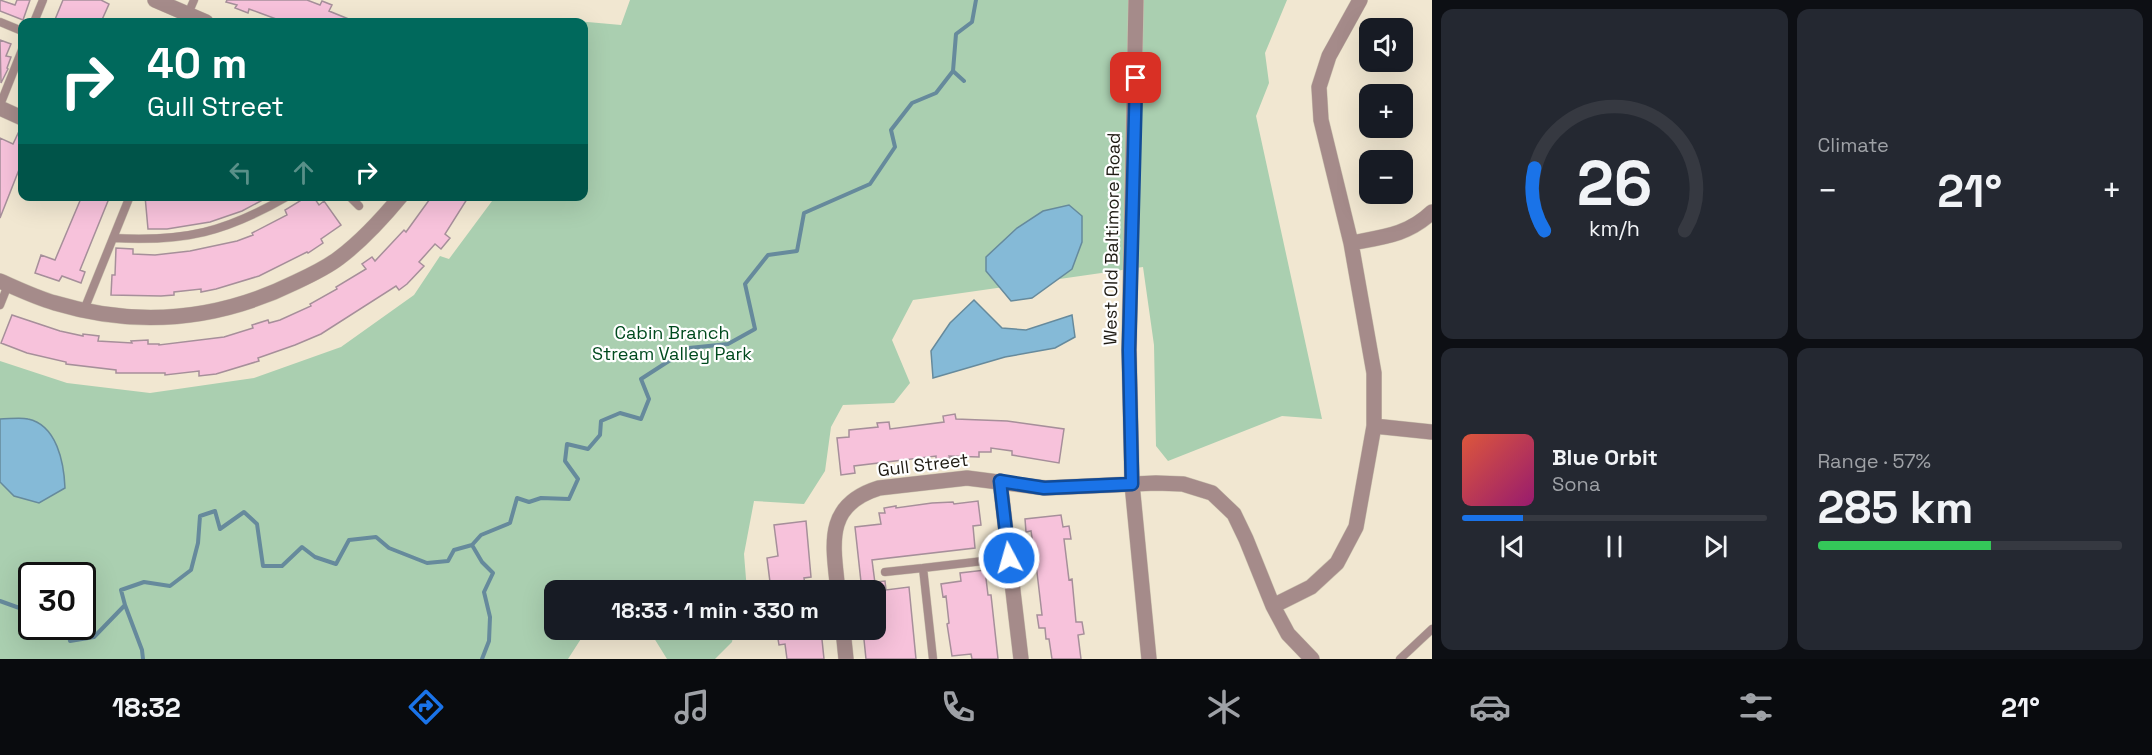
<!DOCTYPE html>
<meta charset="utf-8">
<style>
body{margin:0;font-family:"Space Grotesk",sans-serif;background:#242831;color:#f1f3f6;height:100vh;display:flex;flex-direction:column;font-size:22px;white-space:nowrap}
*{box-sizing:border-box;margin:0}
p{font-size:20px;color:#9ea1a6}
.icon{flex:none;width:33px;height:33px;fill:none;stroke:currentColor;stroke-width:2;stroke-linecap:round;stroke-linejoin:round}
.map{position:relative;flex:1;overflow:hidden}
.sheet{display:flex;flex-direction:column;gap:9px;padding:9px;background:#0d0f14;width:720px}
.sheet>*{flex:none}
.top-card{position:absolute;left:18px;top:18px;width:570px;height:183px;border-radius:12px;box-shadow:0 6px 24px #0002;background:#00695c;color:#fff;overflow:hidden}
.fabs{position:absolute;left:1359px;top:18px;display:grid;gap:12px}
.fabs a{display:grid;place-items:center;width:54px;height:54px;border-radius:12px;background:#171b24;box-shadow:0 6px 24px #0002;font-size:30px}
.speed{position:absolute;left:18px;top:562px;display:flex;gap:12px;font-size:30px;font-weight:700;text-align:center}
.speed>*{display:grid;place-content:center;width:78px;height:78px;border-radius:50%;background:#171b24;box-shadow:0 6px 24px #0002;line-height:1}
.speed .limit{border:3px solid #111;border-radius:9px;background:#fff;color:#111}
.pin{position:absolute;display:grid;place-items:center;width:51px;height:51px;color:#fff;margin:-26px;border-radius:12px;box-shadow:0 3px 9px #0006}
.me{position:absolute;width:66px;margin:-33px;rotate:354deg;stroke-linejoin:round;filter:drop-shadow(0 0 4px #0008)}
.turn{display:flex;align-items:center;gap:21px;height:126px;padding:0 30px;font-size:27px}
.turn .icon{width:78px;height:78px;stroke-width:2.5}
.turn b{display:block;font-size:42px;line-height:51px}
.lanes{display:flex;align-items:center;height:57px;padding:0 30px;background:#0003;justify-content:center;gap:30px;direction:ltr}
.lanes .off{opacity:.35}
.big{font-size:45px;font-weight:800;line-height:1.1}
.sheet .tile{flex:1;display:flex;flex-direction:column;justify-content:center;gap:9px;min-width:0;padding:0 21px;border-radius:12px;background:#242831}
.sheet .dial{align-items:center;gap:0}
.dial svg{height:156px;overflow:visible;fill:none;stroke:#363941;stroke-width:7;stroke-linecap:round;text-anchor:middle}
.dial text{fill:#f1f3f6;stroke:none}
.song{display:flex;align-items:center;gap:18px}
.cover{width:72px;height:72px;border-radius:9px;background:linear-gradient(135deg,hsl(10 70% 55%),hsl(320 70% 35%))}
.played{height:6px;border-radius:3px;background:linear-gradient(90deg,#1a73e8 20%,#363941 20%)}
.keys{display:flex;justify-content:space-around;direction:ltr}
.heat{display:flex;justify-content:space-between;align-items:center;font-size:33px;direction:ltr}
.charge{height:9px;border-radius:4px;background:linear-gradient(90deg,#34c759 57%,#363941 0)}
.sheet .tiles{flex:1;display:grid;gap:9px;grid-template-columns:repeat(2,1fr)}
.trip{position:absolute;left:544px;top:580px;width:342px;height:60px;border-radius:12px;background:#171b24;box-shadow:0 6px 24px #0002;font-weight:800;line-height:60px;text-align:center}
.tabs{display:flex;height:96px;justify-content:space-around;align-items:center;background:#090b0e;color:#9ea1a6}
.tabs .icon{width:42px;height:42px}
.tabs .on{color:#1a73e8}
.tabs b{font-size:27px;color:#f1f3f6}
main{display:flex;flex:1;min-height:0}
.map>svg:first-child{display:block}
.green{fill:#aacfb0;fill-rule:evenodd}
.water{fill:#85bad7;stroke:#668a9c;stroke-width:1.5}
.lines{fill:none;stroke-linecap:round;stroke-linejoin:round}
.stream{stroke:#668a9c;stroke-width:4}
.building{fill:#f7c2db;stroke:#a68f9a;stroke-width:1.5}
.service-casing{stroke:#cbc2af;stroke-width:9}
.minor-casing{stroke:#cbc2af;stroke-width:16}
.tertiary-casing{stroke:#cbc2af;stroke-width:16}
.service{stroke:#a58b8a;stroke-width:8}
.minor{stroke:#a58b8a;stroke-width:15}
.tertiary{stroke:#a58b8a;stroke-width:15}
.route-casing{stroke:#114b97;stroke-width:15}
.route{stroke:#1a73e8;stroke-width:10}
.labels{text-anchor:middle;stroke-width:4.5;stroke-linejoin:round;paint-order:stroke}
.street-label{font-size:18px;fill:#1e1a12;stroke:#fff}
.park-label{font-size:18px;fill:#004a1e;stroke:#fff}
</style>
<main>
<div class="map">
<svg width="1432" height="659" viewBox="0 0 1432 659">
<rect width="100%" height="100%" fill="#f1e7d1"/>
<!-- green -->
<path class="green" d="M630 0H1287L1265 53 1269 83 1256 116 1322 419 1282 416 1168 461 1156 446 1154 345 1143 267 913 300 892 340 910 383 894 403 843 405 831 427 825 471 804 504 754 501 744 554 747 591H555V630H592L586 631 568 659H0V361L67 383 150 393 254 378 341 347 414 295 440 256 449 259 495 197 584 196V22H549L554 19 621 25ZM32 576H82V627H32Z
M649 630H734L732 642 715 659H667Z"/>
<!-- water -->
<path class="water" d="M1069 205 1082 216V242L1072 269 1032 298 1011 301 986 271V257L1017 228 1043 211Z
M974 300 1002 328 1026 330 1072 315 1075 337 1055 348 1005 357 933 378 931 351 950 323Z
M0 419C9 419 20 417 28 419 57 425 64 463 65 488L39 503 14 496 0 482Z"/>
<g class="lines">
<!-- stream -->
<path class="stream" d="M953 71 964 81
M0 601 25 610V628L32 627
M125 605 142 650 143 659
M61 627 68 630 70 641 94 637 125 605 121 590 144 582 170 586 191 570 198 543 200 516 215 511 220 529 244 512 257 524 263 566H282L302 547 315 557 336 564 349 540 376 537 389 548 427 563 448 561 454 550 472 545
M482 659 489 641 490 617 484 592 493 573 482 562 472 545 481 535 510 523 517 498 529 502 541 498 569 499 578 479 565 461 567 444 588 449 600 435 601 421 620 413 641 419 649 399 641 379 689 348 728 344 755 329 745 284 768 255 797 251 804 213 870 184 895 147 891 130 912 103 936 93 953 71 956 34 972 22 976 0"/>
</g>
<!-- building -->
<path class="building" d="M0 0 15 5 17 0H30L23 20 0 11Z
M63 0H101L109 4 101 22H54Z
M227 0H307L320 5 322 1 332 5 329 11 356 22H279V20L260 13 249 9 248 13 235 8 237 5 226 2Z
M0 40 11 44 6 56 11 57 7 68 8 69 1 83Z
M21 127 22 128V162L0 218V138L13 144Z
M82 196H110L80 270 85 272 81 283 62 276 59 281 35 273 41 255 55 260Z
M145 196H270L242 211 210 222 167 229H148Z
M298 196H313L319 205 324 201 341 225 321 239 323 243 308 253 307 252 259 276 216 289 201 292V289L174 292V295L161 296 111 295 112 275H115L116 248 133 249V254L155 255 190 251 237 241 253 235 252 233 287 215 285 210 300 201Z
M432 196H469L445 234 450 238 441 249 435 244 419 262 424 266 407 284 399 290 396 286 321 334 295 345 258 358 259 361 216 374 199 376V371L165 375V373H116V370L66 364V362L27 353 1 343 12 315 60 331 83 336V334L99 336 98 341 132 343 131 341 148 340V344H159V345L224 337 253 328 252 325 268 320 269 323 280 320 311 306 310 304 337 289 336 287 366 269 362 264 372 257 375 261 404 230 406 232Z
M955 414 956 419 1007 421 1064 429 1059 463 1012 455V451L991 448V452H979V457L949 456 950 458 936 460V456L854 466 855 473 841 475 837 438 849 437V430L878 427 877 423 889 422 890 429 944 422 943 416Z
M978 501 981 525 973 526 975 548 872 560 876 591H862L855 527 881 524 879 513H885L884 508 896 506V508L932 503 953 502 954 504Z
M1061 515 1063 527 1069 526 1071 539H1064L1069 580 1072 579 1076 622H1082L1084 634 1078 635 1081 659H1052L1049 639H1046L1045 628H1039L1037 615H1042L1036 564 1030 565 1029 552 1034 551 1031 531 1026 532 1025 519Z
M806 521 811 577 804 578 806 591H776L775 581 770 582 767 558 778 556 774 525Z
M985 570 988 595H991L998 659H972L971 654 952 656 947 624 949 623 946 596 943 597 941 584 961 581 960 573Z
M885 581 886 590 909 587 916 659H866L863 630H876V582Z
M783 630H821L824 659H787L785 644 779 645 777 633 784 632Z"/>
<g class="lines">
<!-- service casing -->
<g class="service-casing">
<path id="service" d="M188 14 194 0
M0 22 22 31
M34 22 43 0
M0 105 22 50
M349 196 359 206
M113 238C185 242 226 232 288 196
M0 305 8 285
M84 310 130 196
M885 572 923 568
M933 659 923 568 1009 558
M1400 659 1432 629"/>
</g>
<!-- minor casing -->
<g class="minor-casing">
<path id="minor" d="M155 0 206 22
M0 108 22 118
M1351 243C1383 237 1408 235 1432 212
M0 281C18 289 37 298 55 303 138 328 219 320 296 282 311 275 326 268 339 258 363 240 382 219 401 196
M1374 426 1432 432
M1000 481 1021 659
M838 591C833 544 824 505 879 488L967 478 1045 488 1156 483 1183 484 1212 493 1234 514 1246 539 1273 606 1288 634 1312 659
M1273 606 1311 587 1337 563 1356 527 1374 426V373L1351 243 1321 120 1319 87 1329 56 1360 0
M843 630 846 659"/>
</g>
<!-- tertiary casing -->
<g class="tertiary-casing">
<path id="tertiary" d="M1136 0 1129 350 1132 484 1149 659"/>
</g>
<!-- service -->
<use href="#service" class="service"/>
<!-- minor -->
<use href="#minor" class="minor"/>
<!-- tertiary -->
<use href="#tertiary" class="tertiary"/>
</g>
<g class="lines">
<!-- route casing -->
<g class="route-casing">
<path id="route" d="M1009 558 1000 481 1044 488 1132 484 1129 350 1136 78"/>
</g>
<!-- route -->
<use href="#route" class="route"/>
</g>
<g class="labels">
<!-- street labels -->
<g class="street-label">
<text transform="translate(1112 239) rotate(-89)" y="6">West Old Baltimore Road</text>
<text transform="translate(923 465) rotate(-7)" y="6">Gull Street</text>
</g>
<!-- park labels -->
<g class="park-label">
<text x="672" y="339">Cabin Branch<tspan x="672" dy="21">Stream Valley Park</tspan></text>
</g>
</g>
</svg>
<div class="fabs">
<a><svg class="icon" aria-label="sound" viewBox="0 0 24 24"><path d="M4 9h4l5-4v14l-5-4H4zM17 9q2 3 0 6"/></svg></a>
<a>+</a>
<a>−</a>
</div>
<div class="speed"><div class="limit">30</div></div>
<div class="pin" style="left:1136px;top:78px;background:#d93025"><svg class="icon" aria-label="arrive" viewBox="0 0 24 24"><path d="M6 21V4h12l-3 4 3 4H6"/></svg></div>
<svg class="me" style="left:1009px;top:558px" viewBox="-20 -20 40 40"><circle r="17" fill="#1a73e8" stroke="#fff" stroke-width="3"/><path d="M0-11L8 9 0 5-8 9z" fill="#fff"/></svg>
<div class="trip">18:33 · 1 min · 330 m</div>
<div class="top-card">
<div class="turn"><svg class="icon" aria-label="right" viewBox="0 0 24 24"><path d="M7 20v-9h11M14 6l5 5-5 5"/></svg><div><b>40 m</b>Gull Street</div></div>
<div class="lanes"><svg class="icon off" aria-label="left" viewBox="0 0 24 24"><path d="M17 20v-9H6M10 6l-5 5 5 5"/></svg><svg class="icon off" aria-label="ahead" viewBox="0 0 24 24"><path d="M12 20V5M6 11l6-6 6 6"/></svg><svg class="icon" aria-label="right" viewBox="0 0 24 24"><path d="M7 20v-9h11M14 6l5 5-5 5"/></svg></div>
</div>
</div>
<section class="sheet">
<div class="tiles">
<div class="tile dial"><svg viewBox="0 0 100 80">
<path d="M14 69A42 42 0 1 1 86 69"/>
<path d="M14 69A42 42 0 0 1 9 37" stroke="#1a73e8"/>
<text x="50" y="56" font-size="32" font-weight="700">26</text>
<text x="50" y="72" font-size="11">km/h</text>
</svg></div>
<div class="tile"><p>Climate</p>
<div class="heat"><a>−</a><b class="big">21°</b><a>+</a></div>
</div>
<div class="tile">
<div class="song"><i class="cover"></i><div><b>Blue Orbit</b><p>Sona</p></div></div>
<div class="played"></div>
<div class="keys"><svg class="icon" aria-label="previous" viewBox="0 0 24 24"><path d="M18 5L8 12l10 7zM5 5v14"/></svg><svg class="icon" aria-label="pause" viewBox="0 0 24 24"><path d="M8 5v14M16 5v14"/></svg><svg class="icon" aria-label="next" viewBox="0 0 24 24"><path d="M6 5l10 7-10 7zM19 5v14"/></svg></div>
</div>
<div class="tile"><p>Range · 57%</p><b class="big">285 km</b><div class="charge"></div></div>
</div>
</section>
</main>
<nav class="tabs">
<b>18:32</b>
<svg class="icon on" aria-label="directions" viewBox="0 0 24 24"><path d="M12 3l9 9-9 9-9-9zM9 14v-3h6M13 9l2 2-2 2"/></svg>
<svg class="icon" aria-label="music" viewBox="0 0 24 24"><path d="M9 18V5l10-2v13"/><circle cx="6" cy="18" r="3"/><circle cx="16" cy="16" r="3"/></svg>
<svg class="icon" aria-label="phone" viewBox="0 0 24 24"><path d="M5 4h4l2 5-3 2q2 4 5 5l2-3 5 2v4C11 20 4 13 5 4z"/></svg>
<svg class="icon" aria-label="climate" viewBox="0 0 24 24"><path d="M12 3v18M4 7l16 10M4 17L20 7"/></svg>
<svg class="icon" aria-label="car" viewBox="0 0 24 24"><path d="M5 17H2v-5l4-1 3-4h7l3 4 3 1v5h-3M9 17h6M6 11h13"/><circle cx="7" cy="17" r="2"/><circle cx="17" cy="17" r="2"/></svg>
<svg class="icon" aria-label="filters" viewBox="0 0 24 24"><path d="M4 7h16M4 17h16"/><circle cx="9" cy="7" r="2"/><circle cx="15" cy="17" r="2"/></svg>
<b>21°</b>
</nav>
